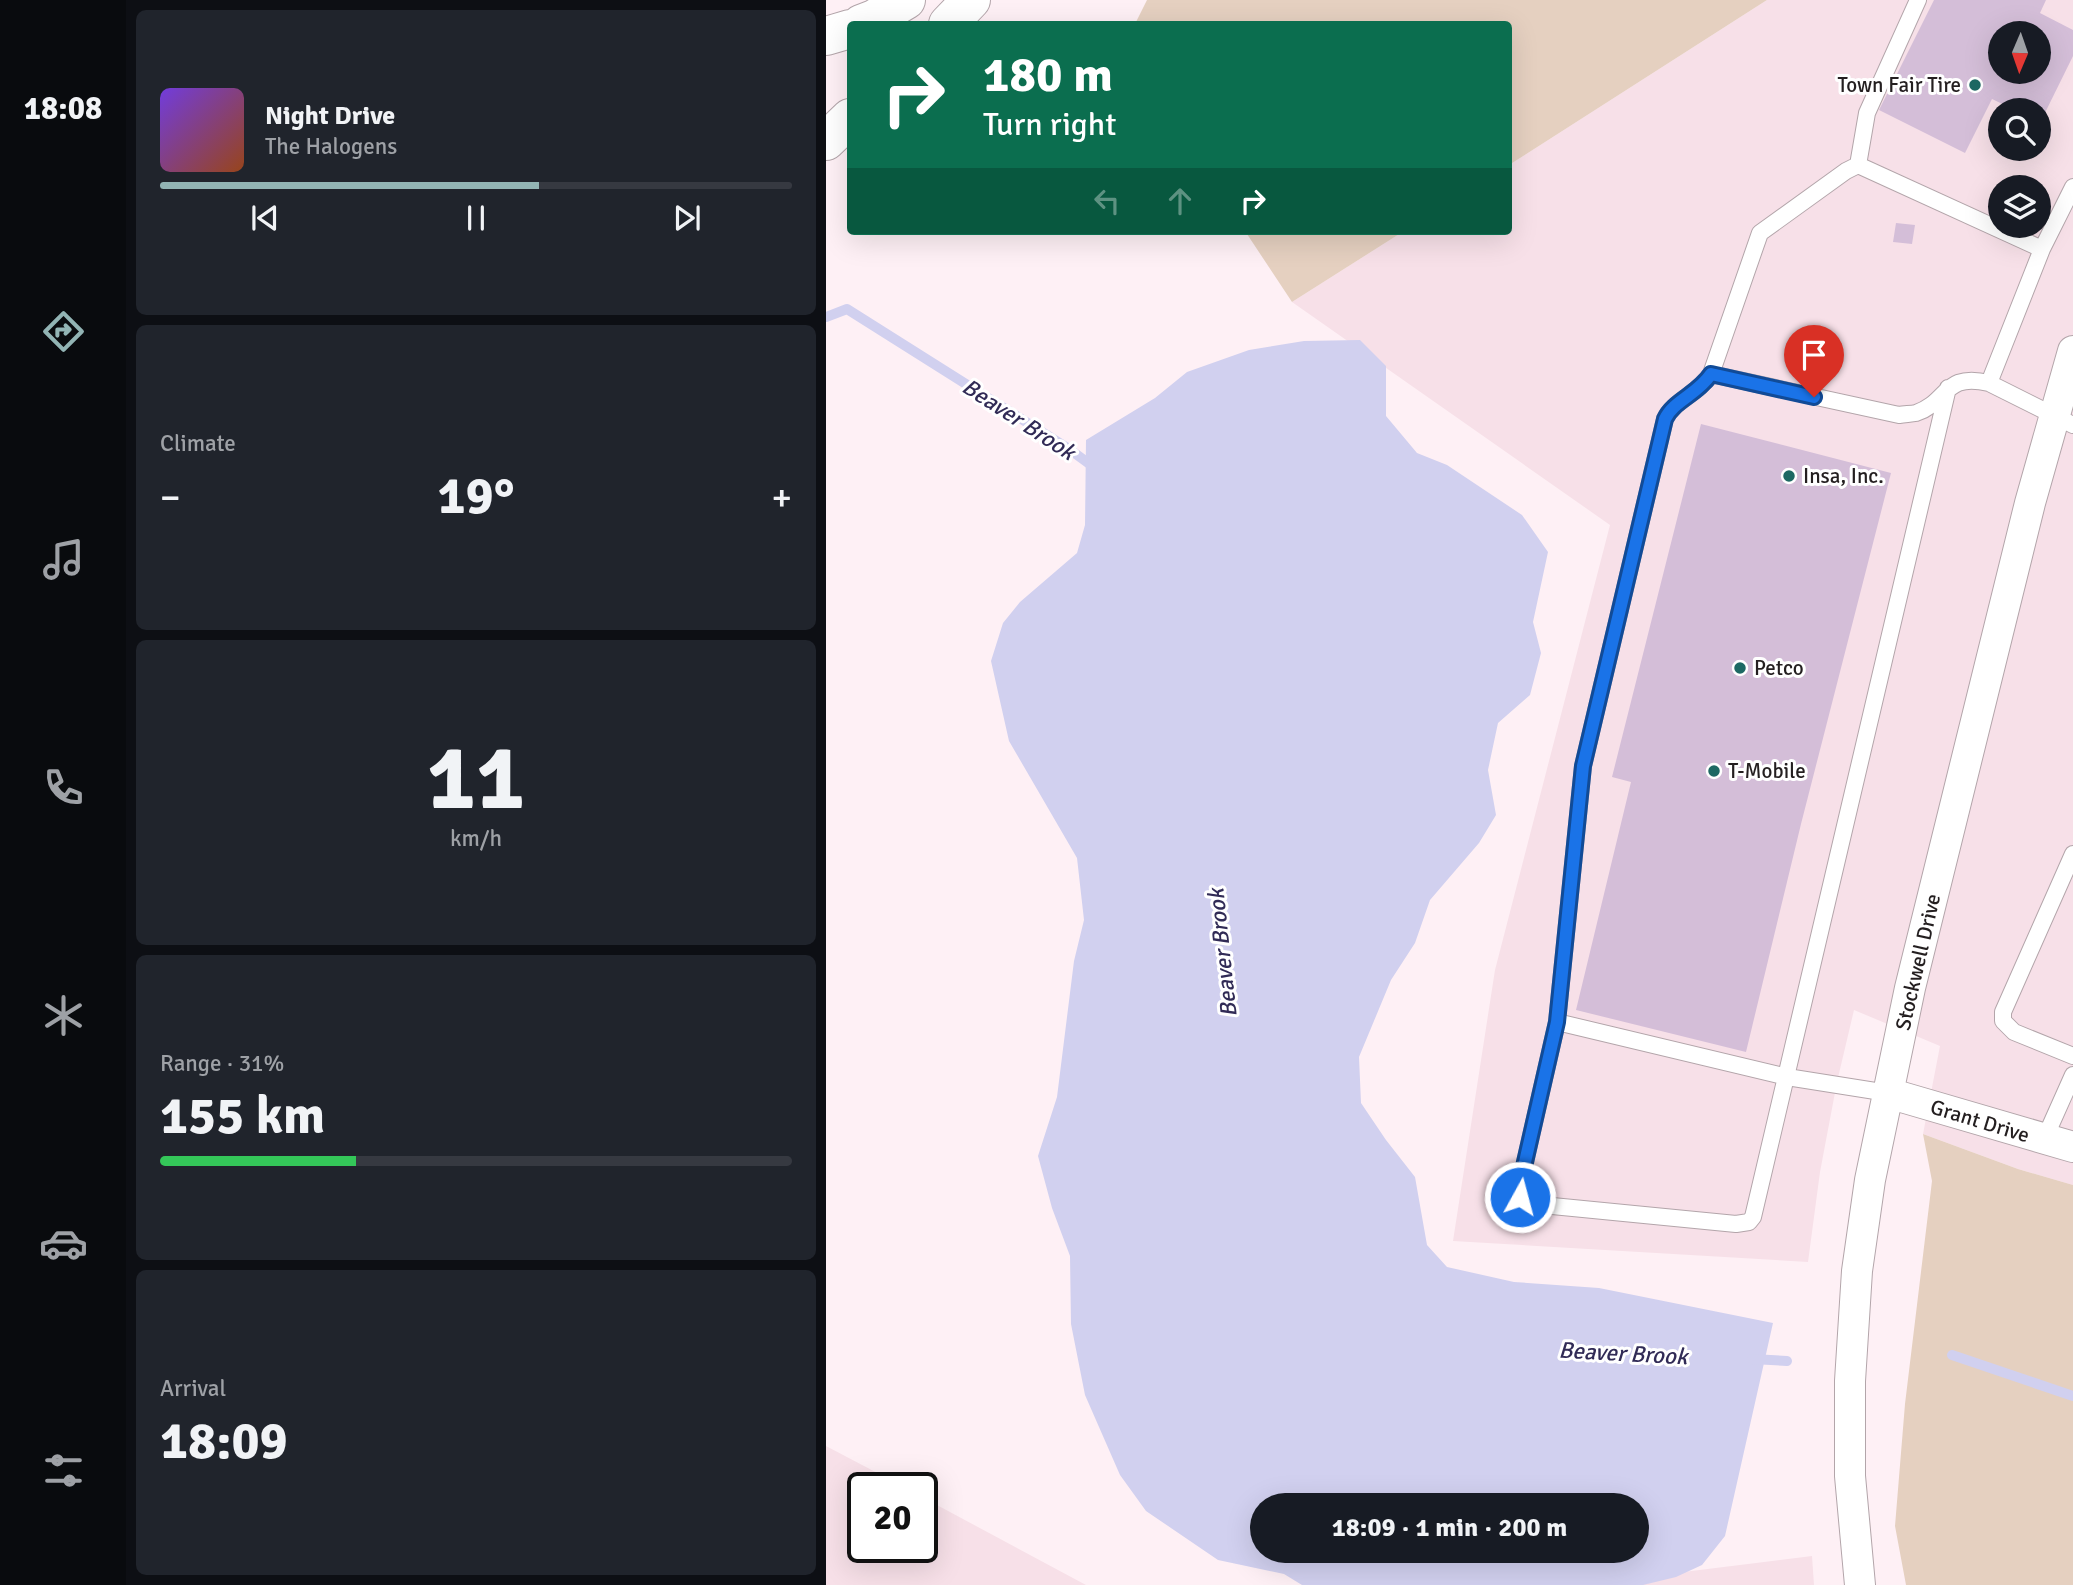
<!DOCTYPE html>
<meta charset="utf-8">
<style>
body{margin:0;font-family:Signika,sans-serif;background:#20242c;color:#f1f3f6;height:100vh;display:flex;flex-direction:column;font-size:26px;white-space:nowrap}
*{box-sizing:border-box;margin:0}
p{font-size:23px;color:#9ea1a6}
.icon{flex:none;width:38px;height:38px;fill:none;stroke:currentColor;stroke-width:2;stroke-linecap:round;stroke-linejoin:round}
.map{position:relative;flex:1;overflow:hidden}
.side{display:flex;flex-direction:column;gap:10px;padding:10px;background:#0d0f14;width:700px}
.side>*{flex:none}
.guide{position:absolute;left:21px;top:21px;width:665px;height:214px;border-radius:7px;box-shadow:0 7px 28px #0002;background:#0b6e4f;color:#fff;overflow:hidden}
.needle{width:46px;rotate:182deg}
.fabs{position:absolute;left:1162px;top:21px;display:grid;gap:14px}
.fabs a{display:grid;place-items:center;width:63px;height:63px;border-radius:50%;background:#171b24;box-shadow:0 7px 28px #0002;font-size:35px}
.speed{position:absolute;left:21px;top:1472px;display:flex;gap:14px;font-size:35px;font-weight:700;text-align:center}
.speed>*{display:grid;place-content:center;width:91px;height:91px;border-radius:50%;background:#171b24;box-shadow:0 7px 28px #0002;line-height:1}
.speed .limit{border:4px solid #111;border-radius:10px;background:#fff;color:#111}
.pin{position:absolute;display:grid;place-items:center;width:60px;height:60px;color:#fff;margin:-72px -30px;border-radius:50% 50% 50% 0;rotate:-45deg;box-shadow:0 0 7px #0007}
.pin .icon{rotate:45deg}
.me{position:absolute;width:77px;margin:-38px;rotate:7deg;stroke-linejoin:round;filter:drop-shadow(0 0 5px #0008)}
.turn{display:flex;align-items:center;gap:24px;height:147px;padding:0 21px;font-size:32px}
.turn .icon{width:91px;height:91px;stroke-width:2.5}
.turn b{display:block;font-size:49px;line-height:60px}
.lanes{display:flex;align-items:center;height:66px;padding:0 21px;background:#0003;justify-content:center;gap:35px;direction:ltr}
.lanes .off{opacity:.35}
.big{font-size:52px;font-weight:800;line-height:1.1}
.side .card{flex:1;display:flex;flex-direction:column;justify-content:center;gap:10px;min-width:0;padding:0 24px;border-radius:10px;background:#20242c}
.side .dial{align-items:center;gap:0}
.dial b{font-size:91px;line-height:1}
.song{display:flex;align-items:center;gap:21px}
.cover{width:84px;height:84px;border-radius:10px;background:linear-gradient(135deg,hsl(260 70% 55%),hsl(20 70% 35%))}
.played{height:7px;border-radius:4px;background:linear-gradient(90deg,#92b4b4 60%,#363941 60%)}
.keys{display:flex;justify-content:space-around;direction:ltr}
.heat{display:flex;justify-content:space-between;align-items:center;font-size:38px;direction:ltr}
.charge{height:10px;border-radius:5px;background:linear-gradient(90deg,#34c759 31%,#363941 0)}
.trip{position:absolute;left:424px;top:1493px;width:399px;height:70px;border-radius:35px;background:#171b24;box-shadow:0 7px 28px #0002;font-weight:800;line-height:70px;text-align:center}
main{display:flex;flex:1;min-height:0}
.dock{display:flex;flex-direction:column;width:126px;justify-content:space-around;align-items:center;background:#090b0e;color:#9ea1a6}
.dock .icon{width:49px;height:49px}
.dock .on{color:#92b4b4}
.dock b{font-size:32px;color:#f1f3f6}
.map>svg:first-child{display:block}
.built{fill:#f7e0e8;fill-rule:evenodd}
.green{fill:#e5d0c0}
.water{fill:#d1d0ef;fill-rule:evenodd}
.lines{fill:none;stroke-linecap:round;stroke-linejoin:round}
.stream{stroke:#d1d0ef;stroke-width:10}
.building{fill:#d4bed8;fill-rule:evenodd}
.service-casing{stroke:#b3a5aa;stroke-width:18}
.minor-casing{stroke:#b3a5aa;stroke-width:32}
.motorway-casing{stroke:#b3a5aa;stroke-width:40}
.service{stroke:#fff;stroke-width:16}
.minor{stroke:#fff;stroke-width:30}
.motorway{stroke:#fff;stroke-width:38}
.route-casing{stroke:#114b97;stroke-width:18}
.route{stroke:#1a73e8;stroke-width:12}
.poi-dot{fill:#1d6863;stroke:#fff;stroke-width:2.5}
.labels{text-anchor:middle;stroke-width:6;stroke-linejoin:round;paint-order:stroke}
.poi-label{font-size:21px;fill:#241f20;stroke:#fff;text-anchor:start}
.street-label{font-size:21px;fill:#241f20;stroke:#fff}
.water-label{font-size:23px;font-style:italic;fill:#312b56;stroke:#fff}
</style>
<main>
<nav class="dock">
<b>18:08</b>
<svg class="icon on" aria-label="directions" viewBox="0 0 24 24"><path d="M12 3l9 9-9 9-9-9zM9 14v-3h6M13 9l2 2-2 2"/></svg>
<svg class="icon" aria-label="music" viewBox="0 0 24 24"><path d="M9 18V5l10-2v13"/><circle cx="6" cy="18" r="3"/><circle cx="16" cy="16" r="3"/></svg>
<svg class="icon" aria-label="phone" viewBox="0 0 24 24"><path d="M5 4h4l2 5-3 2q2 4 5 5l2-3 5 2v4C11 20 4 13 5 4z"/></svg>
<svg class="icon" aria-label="climate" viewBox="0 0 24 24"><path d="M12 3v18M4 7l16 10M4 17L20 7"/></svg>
<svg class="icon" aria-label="car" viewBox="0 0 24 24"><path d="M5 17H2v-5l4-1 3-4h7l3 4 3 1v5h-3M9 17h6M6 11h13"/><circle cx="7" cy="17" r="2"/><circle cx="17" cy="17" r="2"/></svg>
<svg class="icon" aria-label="filters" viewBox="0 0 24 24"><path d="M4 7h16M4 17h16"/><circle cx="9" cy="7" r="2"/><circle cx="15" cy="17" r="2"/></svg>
</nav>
<section class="side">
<div class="card">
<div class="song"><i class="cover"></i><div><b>Night Drive</b><p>The Halogens</p></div></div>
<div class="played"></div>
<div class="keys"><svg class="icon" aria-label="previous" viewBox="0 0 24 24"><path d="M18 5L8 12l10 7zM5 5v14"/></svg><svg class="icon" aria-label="pause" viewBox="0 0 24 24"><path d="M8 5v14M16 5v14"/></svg><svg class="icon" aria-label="next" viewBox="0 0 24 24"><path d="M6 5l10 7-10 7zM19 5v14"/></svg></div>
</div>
<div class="card"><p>Climate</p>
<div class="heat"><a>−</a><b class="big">19°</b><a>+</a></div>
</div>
<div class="card dial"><b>11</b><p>km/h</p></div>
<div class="card"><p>Range · 31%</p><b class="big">155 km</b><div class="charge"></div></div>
<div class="card"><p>Arrival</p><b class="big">18:09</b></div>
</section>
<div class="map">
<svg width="1247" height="1585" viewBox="0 0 1247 1585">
<rect width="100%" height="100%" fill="#fef0f5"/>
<!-- built -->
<path class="built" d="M941 0H1247V1185L1192 1169 1097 1134 1114 1046 1028 1010 1011 1082 994 1172 982 1262 627 1241 669 970 784 525 466 302 578 231H682L683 165ZM1174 33H1213V72H1174ZM1174 110H1213V149H1174ZM1174 187H1213V226H1174Z
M0 1446 78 1487 37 1488V1547H96V1497L260 1585H0Z
M986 1556 988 1585H753Z"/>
<!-- green -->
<path class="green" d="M321 0H941L683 165 682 24H309Z
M419 231H578L466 302Z
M1097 1134 1192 1169 1247 1185V1585H1080L1069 1526 1079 1404 1106 1181Z"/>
<!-- water -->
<path class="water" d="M534 340 560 366V416L591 453 621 465 696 515 722 552 707 622 715 653 704 695 672 723 662 770 670 815 653 843 604 900 589 943 565 980 533 1057 535 1103 560 1140 589 1177 601 1245 621 1267 688 1282 773 1288 947 1323 899 1536 876 1565 850 1577 817 1585H476L458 1574 392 1560 320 1511 294 1475 259 1395 245 1324 244 1256 226 1208 212 1156 231 1097 248 961 258 920 251 858 183 741 165 661 177 623 194 602 251 553 259 525 260 440 329 398 361 372 423 350 478 341ZM436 1505H810V1550H436Z"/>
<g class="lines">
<!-- stream -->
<path class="stream" d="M0 317 21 309 243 449 269 468
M1126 1355 1247 1396
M926 1359 961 1361"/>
</g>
<!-- building -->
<path class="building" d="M1108 0H1220L1214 13 1247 30V56L1213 125V110H1189L1166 99 1139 153 1053 110ZM1174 33H1213V72H1174Z
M1070 223 1089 225 1086 244 1067 242Z
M875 424 1065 473 975 824 920 1052 750 1010 805 782 786 777Z"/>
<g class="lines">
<!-- service casing -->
<g class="service-casing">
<path id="service" d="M1032 165 1041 113 1092 0
M885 374 1073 415C1079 414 1085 414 1090 413 1123 402 1117 372 1163 383L1247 425
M1163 383 1216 249 1247 187
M1122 388 927 1217 923 1222 910 1224 706 1204 699 1202 694 1197V1184L731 1022 757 766 839 419C847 401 872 394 885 374L934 233 1020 171 1032 165 1216 249
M1247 854 1177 1012V1021L1188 1032 1247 1056
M731 1022 961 1077 1062 1093
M1218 1140 1247 1075"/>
</g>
<!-- minor casing -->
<g class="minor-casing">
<path id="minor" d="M1062 1093 1247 1147
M1034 1585 1024 1476V1381L1031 1271 1044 1180 1084 988 1204 503 1247 351"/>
</g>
<!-- motorway casing -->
<g class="motorway-casing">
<path id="motorway" d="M35 24 48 19 80 0
M122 24 145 0
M0 36 24 29
M0 141 24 118"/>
</g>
<!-- service -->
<use href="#service" class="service"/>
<!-- minor -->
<use href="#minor" class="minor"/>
<!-- motorway -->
<use href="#motorway" class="motorway"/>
</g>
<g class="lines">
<!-- route casing -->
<g class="route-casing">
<path id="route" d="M694 1197V1184L731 1022 757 766 839 419C847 401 872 394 885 374L988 397"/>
</g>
<!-- route -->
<use href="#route" class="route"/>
</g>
<!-- markers -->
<g class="poi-dot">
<circle cx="1149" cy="85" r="7"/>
<circle cx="963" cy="476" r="7"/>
<circle cx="914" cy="668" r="7"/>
<circle cx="888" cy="771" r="7"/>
</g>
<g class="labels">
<!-- poi labels -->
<g class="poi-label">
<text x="1135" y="92" text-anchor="end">Town Fair Tire</text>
<text x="977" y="483">Insa, Inc.</text>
<text x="928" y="675">Petco</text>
<text x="902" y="778">T-Mobile</text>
</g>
<!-- street labels -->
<g class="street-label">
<text transform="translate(1092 962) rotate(-77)" y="7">Stockwell Drive</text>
<text transform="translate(1154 1121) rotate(17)" y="7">Grant Drive</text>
</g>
<!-- water labels -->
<g class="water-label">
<text transform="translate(193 419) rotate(33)" y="8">Beaver Brook</text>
<text transform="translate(396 953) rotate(-96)" y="8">Beaver Brook</text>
<text transform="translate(797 1353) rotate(3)" y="8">Beaver Brook</text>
</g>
</g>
</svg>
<div class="fabs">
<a><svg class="needle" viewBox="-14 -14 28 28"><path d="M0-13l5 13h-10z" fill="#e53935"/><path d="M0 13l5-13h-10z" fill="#9ea1a6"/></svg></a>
<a><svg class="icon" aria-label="search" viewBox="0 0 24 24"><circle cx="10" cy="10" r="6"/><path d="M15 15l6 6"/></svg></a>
<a><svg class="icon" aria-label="layers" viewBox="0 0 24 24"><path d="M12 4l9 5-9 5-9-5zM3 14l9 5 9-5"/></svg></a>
</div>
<div class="speed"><div class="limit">20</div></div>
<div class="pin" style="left:988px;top:397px;background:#d93025"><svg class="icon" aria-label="arrive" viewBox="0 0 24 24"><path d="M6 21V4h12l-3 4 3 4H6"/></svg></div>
<svg class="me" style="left:694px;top:1197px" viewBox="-20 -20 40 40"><circle r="17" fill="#1a73e8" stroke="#fff" stroke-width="3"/><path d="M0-11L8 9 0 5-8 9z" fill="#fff"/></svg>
<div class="trip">18:09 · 1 min · 200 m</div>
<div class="guide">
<div class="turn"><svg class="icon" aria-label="right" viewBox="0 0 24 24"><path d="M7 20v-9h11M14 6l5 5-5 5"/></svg><div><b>180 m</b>Turn right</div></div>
<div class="lanes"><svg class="icon off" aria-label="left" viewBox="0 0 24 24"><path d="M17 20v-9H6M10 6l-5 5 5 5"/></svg><svg class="icon off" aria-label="ahead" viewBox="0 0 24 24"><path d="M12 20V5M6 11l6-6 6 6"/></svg><svg class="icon" aria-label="right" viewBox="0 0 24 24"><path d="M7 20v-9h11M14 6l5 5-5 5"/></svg></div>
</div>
</div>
</main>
